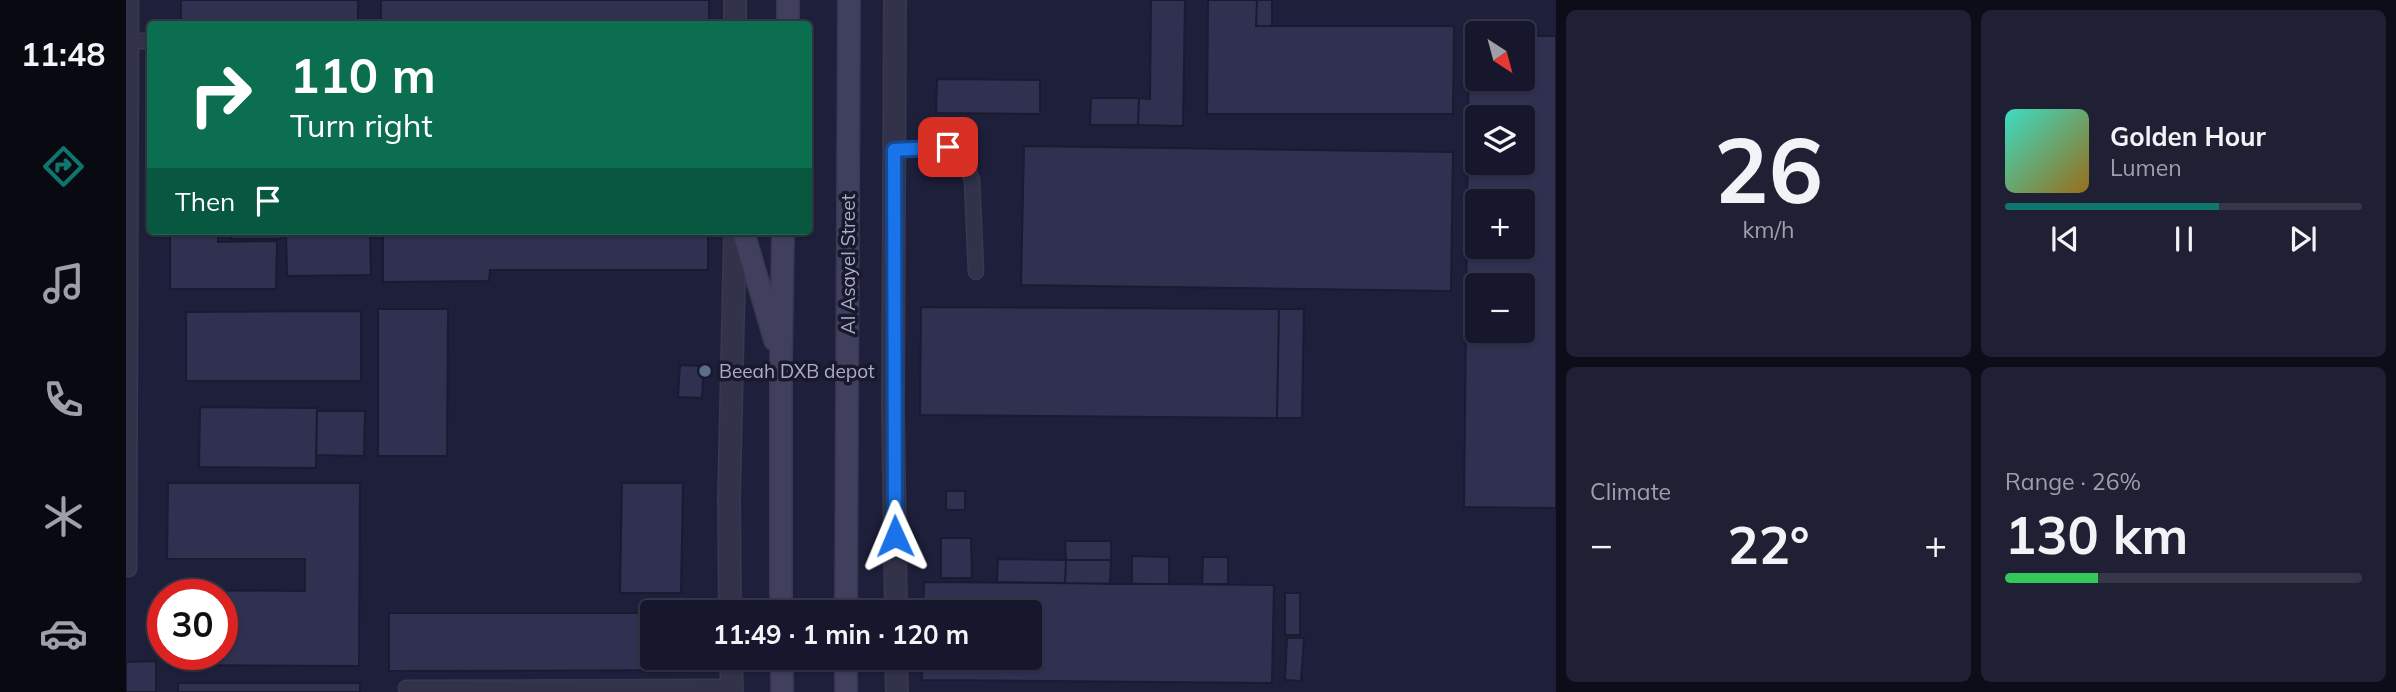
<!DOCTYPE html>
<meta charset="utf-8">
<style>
body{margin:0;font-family:Mulish,sans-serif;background:#1f2034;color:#f1f3f6;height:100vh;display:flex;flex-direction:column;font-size:26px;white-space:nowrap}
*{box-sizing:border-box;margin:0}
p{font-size:23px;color:#9e9fa9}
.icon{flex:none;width:38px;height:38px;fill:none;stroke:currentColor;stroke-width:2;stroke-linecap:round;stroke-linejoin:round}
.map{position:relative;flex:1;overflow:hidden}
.details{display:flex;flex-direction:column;gap:10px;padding:10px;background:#0c0d18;width:840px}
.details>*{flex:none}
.hud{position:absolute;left:21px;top:21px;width:665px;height:214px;border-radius:7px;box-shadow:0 2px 5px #0004,0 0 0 2px #353648;background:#0b6e4f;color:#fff;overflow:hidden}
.needle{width:46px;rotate:144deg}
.fabs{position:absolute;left:1339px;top:21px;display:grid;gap:14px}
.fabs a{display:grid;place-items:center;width:70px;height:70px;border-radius:7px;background:#16172c;box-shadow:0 2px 5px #0004,0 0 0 2px #353648;font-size:35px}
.speed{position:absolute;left:21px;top:579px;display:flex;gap:14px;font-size:35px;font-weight:700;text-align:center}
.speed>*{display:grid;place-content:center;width:91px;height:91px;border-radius:50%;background:#16172c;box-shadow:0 2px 5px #0004,0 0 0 2px #353648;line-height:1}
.speed .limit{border:10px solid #d22;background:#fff;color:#111}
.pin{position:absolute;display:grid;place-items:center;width:60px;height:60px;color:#fff;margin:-30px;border-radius:14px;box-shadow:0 4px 10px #0006}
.me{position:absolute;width:77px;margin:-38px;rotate:359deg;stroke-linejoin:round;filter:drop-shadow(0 0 5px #0008)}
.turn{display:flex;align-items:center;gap:24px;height:147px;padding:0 28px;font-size:32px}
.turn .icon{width:91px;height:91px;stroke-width:2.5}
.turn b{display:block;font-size:49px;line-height:60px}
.then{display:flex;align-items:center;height:66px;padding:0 28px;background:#0003;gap:14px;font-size:26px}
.big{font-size:52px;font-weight:700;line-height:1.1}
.details .card{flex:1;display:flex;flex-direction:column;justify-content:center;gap:10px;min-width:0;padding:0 24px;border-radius:10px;background:#1f2034}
.details .dial{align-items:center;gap:0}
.dial b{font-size:91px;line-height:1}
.song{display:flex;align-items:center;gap:21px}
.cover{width:84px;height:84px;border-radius:10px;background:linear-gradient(135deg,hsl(170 70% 55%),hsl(40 70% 35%))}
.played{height:7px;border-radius:4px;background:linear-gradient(90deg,#0f766e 60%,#353648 60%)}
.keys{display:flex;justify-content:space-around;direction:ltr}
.heat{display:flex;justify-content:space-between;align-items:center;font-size:38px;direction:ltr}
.charge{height:10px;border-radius:5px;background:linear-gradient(90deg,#34c759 26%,#353648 0)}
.details .tiles{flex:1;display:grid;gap:10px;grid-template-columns:repeat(2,1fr)}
.trip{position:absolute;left:514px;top:600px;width:402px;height:70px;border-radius:7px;background:#16172c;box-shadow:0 2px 5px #0004,0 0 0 2px #353648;font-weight:700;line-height:70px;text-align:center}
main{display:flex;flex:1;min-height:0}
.menu{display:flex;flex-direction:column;width:126px;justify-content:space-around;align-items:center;background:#090912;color:#9e9fa9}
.menu .icon{width:49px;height:49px}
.menu .current{color:#0f766e}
.menu b{font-size:32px;color:#f1f3f6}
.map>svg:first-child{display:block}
.building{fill:#303151;stroke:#1a1a30;stroke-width:2;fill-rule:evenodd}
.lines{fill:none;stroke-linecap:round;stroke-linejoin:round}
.lane-casing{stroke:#383950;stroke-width:17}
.street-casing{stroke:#383950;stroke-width:24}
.secondary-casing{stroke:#383950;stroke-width:24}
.lane{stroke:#32334a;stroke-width:14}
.street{stroke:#32334a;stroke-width:21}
.secondary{stroke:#403f5d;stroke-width:21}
.route-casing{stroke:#114b97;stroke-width:18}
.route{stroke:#1a73e8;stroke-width:12}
.service-dot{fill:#5c6f8a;stroke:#18182e;stroke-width:2.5}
.labels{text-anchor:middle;stroke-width:7;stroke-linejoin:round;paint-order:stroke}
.street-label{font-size:19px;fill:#acacc7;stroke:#18182e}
.poi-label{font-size:19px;fill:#acacc7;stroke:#18182e;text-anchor:start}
</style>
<main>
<nav class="menu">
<b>11:48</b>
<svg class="icon current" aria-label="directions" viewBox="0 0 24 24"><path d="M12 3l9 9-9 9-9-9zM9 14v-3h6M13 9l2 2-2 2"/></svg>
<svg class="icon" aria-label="music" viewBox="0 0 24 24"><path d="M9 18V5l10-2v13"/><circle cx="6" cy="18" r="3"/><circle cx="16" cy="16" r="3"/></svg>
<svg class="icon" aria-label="phone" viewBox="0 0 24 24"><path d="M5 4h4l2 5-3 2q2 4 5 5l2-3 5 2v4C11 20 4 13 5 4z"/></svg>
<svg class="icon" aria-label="climate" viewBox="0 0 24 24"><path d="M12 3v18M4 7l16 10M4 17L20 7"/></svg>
<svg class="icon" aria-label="car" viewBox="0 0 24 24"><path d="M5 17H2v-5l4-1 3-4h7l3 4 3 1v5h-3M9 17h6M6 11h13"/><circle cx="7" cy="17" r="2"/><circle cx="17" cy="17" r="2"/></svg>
</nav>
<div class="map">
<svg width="1430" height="692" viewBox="0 0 1430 692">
<rect width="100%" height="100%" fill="#1e1f3a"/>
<!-- building -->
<path class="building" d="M55 0H232V24H55Z
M255 0H583V24H255Z
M1025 0H1059L1057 126 1012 125 1013 98 1024 99Z
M1082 0H1131L1130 26H1328L1327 114H1081Z
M1131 0H1146V26H1130Z
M1343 36H1351V79H1396V36H1430V508L1338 507ZM1351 117H1396V163H1351ZM1351 201H1396V247H1351ZM1351 285H1396V331H1351Z
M811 79 914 80V114L810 113Z
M965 98H1013L1012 125H964Z
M799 124 846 126 845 138 799 136Z
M898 146 1327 152 1325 291 895 285Z
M44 231H92V242L151 241 150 289H44Z
M105 231H154V239H105Z
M160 231H244L245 275 161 276Z
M257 231H582V270H364L363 281 257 282Z
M795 307 1153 309 1151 418 794 415Z
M252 309H322L321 456H252Z
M1153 309H1178L1176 418H1151Z
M235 311V381H60V312Z
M554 365 578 366 576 398 552 397Z
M74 407 191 408 190 468 73 467Z
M191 411H239L238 456 190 455Z
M42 483H234L233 666 44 665V654H96V595H44V590L179 591V559H41Z
M496 483H557L555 593H494Z
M820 491H839V510H820Z
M815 538H845L846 578H815Z
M939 541H985V560H940Z
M1006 556 1043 557V584H1006Z
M1077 557H1102V584H1076Z
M872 559 940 560 939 583 871 582Z
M940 560H985L984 584 939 583Z
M798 582 1148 585 1146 683 796 680V658H905V612H797Z
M1159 593H1174V635H1159Z
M263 613H527V658H586V670L263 671Z
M1161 638H1178L1175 681 1159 680Z
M30 661V692H0V662Z
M52 683H234V692H52Z"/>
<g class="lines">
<!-- lane casing -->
<g class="lane-casing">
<path id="lane" d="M5 41H24
M768 150 822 147 838 159 846 180 850 272
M3 569 5 0
M280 688 606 687"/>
</g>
<!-- street casing -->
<g class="street-casing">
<path id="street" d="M769 0 767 409 770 612
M609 24V0
M604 612 603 499 609 231
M605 658 606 692
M770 658 771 692"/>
</g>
<!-- secondary casing -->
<g class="secondary-casing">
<path id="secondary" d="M662 24V0
M617 231 649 340
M655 612V361L657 231
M720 612 723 0
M656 658V692
M720 692V658"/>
</g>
<!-- lane -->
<use href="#lane" class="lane"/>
<!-- street -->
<use href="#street" class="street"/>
<!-- secondary -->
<use href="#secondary" class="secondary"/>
</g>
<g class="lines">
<!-- route casing -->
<g class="route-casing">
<path id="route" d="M769 536 768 150 822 147"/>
</g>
<!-- route -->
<use href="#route" class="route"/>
</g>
<!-- markers -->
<circle class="service-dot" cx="579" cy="371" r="7"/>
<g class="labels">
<!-- street labels -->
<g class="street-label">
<text transform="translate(722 264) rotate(-90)" y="7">Al Asayel Street</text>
</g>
<!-- poi labels -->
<g class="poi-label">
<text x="593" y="378">Beeah DXB depot</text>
</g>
</g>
</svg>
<div class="fabs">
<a><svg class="needle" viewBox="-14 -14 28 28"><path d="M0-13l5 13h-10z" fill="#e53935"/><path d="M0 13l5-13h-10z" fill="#9e9fa9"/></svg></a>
<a><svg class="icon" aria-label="layers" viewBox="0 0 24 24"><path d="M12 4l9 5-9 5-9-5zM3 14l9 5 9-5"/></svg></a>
<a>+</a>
<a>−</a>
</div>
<div class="speed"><div class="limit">30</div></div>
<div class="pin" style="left:822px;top:147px;background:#d93025"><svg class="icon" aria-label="arrive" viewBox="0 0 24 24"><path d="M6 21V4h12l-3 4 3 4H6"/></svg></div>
<svg class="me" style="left:769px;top:536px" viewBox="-20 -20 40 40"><path d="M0-17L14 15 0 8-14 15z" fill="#1a73e8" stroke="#fff" stroke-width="4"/></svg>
<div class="trip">11:49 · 1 min · 120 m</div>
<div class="hud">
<div class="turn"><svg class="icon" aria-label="right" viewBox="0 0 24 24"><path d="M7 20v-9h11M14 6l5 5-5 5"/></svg><div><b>110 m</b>Turn right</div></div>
<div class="then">Then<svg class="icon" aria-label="arrive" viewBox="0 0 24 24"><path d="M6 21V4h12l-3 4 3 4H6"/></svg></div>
</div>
</div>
<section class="details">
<div class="tiles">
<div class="card dial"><b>26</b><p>km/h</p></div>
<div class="card">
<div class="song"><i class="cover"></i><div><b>Golden Hour</b><p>Lumen</p></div></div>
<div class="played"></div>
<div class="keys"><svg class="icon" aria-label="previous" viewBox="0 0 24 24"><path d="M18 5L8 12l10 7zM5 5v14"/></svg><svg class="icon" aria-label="pause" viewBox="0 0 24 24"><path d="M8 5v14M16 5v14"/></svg><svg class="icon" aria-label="next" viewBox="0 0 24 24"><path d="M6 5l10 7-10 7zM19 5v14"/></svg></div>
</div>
<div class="card"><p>Climate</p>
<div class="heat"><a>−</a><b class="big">22°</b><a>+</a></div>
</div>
<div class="card"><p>Range · 26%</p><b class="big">130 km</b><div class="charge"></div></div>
</div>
</section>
</main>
